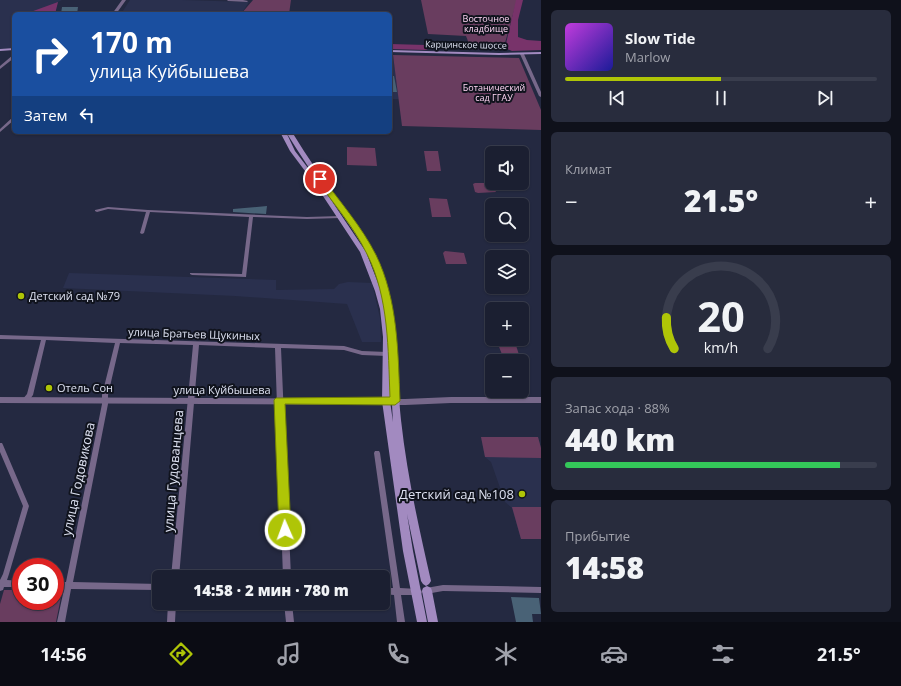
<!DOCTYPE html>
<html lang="ru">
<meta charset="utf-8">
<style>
body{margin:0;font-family:"Open Sans",sans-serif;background:#282c3d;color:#f1f3f6;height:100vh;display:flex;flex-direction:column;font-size:15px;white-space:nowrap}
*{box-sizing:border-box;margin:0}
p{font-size:13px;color:#a0a2ab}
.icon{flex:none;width:22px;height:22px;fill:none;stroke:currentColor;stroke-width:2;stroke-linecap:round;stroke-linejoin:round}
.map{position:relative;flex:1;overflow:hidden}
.panel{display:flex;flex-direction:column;gap:10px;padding:10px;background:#0f111b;width:360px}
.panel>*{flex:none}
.top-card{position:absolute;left:12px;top:12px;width:380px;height:122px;border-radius:6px;box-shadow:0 1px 3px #0004,0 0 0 1px #393d4d;background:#1a4fa0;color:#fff;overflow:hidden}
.buttons{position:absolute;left:485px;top:146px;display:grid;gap:8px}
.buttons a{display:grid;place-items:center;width:44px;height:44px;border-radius:6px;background:#1b1f31;box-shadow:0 1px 3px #0004,0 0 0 1px #393d4d;font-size:20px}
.speed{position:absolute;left:12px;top:558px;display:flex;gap:8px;font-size:20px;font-weight:700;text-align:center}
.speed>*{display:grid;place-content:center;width:52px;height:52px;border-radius:50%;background:#1b1f31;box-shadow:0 1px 3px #0004,0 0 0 1px #393d4d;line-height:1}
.speed .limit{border:6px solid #d22;background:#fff;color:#111}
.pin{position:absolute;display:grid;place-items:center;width:34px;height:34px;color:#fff;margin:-17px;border:2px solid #fff;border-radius:50%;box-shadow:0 1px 4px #0007}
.me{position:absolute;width:44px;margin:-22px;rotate:358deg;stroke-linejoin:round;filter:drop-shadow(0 0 3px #0008)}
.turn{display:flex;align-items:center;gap:14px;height:84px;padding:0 12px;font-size:18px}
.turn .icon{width:52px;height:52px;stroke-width:2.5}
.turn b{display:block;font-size:28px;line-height:34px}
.then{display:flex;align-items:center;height:38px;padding:0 12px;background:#0003;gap:8px;font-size:15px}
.big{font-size:30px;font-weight:800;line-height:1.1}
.panel .card{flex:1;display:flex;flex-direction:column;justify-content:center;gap:6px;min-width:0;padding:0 14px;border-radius:6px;background:#282c3d}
.panel .dial{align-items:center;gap:0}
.dial svg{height:104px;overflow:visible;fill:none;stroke:#393d4d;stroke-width:7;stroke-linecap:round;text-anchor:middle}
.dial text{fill:#f1f3f6;stroke:none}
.song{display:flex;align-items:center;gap:12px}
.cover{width:48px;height:48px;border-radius:6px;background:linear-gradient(135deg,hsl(290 70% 55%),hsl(240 70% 35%))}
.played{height:4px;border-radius:2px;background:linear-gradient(90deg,#afc507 50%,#393d4d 50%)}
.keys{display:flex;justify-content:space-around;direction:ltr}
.heat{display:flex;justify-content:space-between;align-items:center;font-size:22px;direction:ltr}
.charge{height:6px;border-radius:3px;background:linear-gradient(90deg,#34c759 88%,#393d4d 0)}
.trip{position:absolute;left:152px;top:570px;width:238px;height:40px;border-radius:6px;background:#1b1f31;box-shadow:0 1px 3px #0004,0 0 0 1px #393d4d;font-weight:800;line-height:40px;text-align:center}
.dock{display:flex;height:64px;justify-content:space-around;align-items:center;background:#0b0c14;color:#a0a2ab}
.dock .icon{width:28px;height:28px}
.dock .current{color:#afc507}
.dock b{font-size:18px;color:#f1f3f6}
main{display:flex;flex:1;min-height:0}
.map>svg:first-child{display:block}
.built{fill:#2a304e}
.green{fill:#693d5f}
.forest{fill:#78336a}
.building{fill:#496276}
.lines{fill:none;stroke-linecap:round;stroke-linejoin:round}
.minor{fill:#77688a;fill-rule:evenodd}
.tertiary{fill:#77688a;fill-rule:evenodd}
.secondary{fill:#a28ac0;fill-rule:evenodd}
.route{fill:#afc507;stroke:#728005}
.poi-dot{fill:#afc507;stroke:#10131d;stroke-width:1.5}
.labels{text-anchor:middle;stroke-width:4;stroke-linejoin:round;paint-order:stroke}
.far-park-label{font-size:9px;fill:#fed5f3;stroke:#10131d}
.far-street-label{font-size:9px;fill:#dde1f1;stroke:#10131d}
.poi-label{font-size:11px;fill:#dde1f1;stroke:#10131d;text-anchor:start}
.street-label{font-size:11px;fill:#dde1f1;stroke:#10131d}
.near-street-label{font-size:13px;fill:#dde1f1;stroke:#10131d}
.near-poi-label{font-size:13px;fill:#dde1f1;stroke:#10131d;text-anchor:end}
</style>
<main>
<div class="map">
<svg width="541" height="622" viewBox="0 0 541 622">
<rect width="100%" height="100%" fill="#242941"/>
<!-- built -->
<path class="built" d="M0 0H62L58 2 55 14H14V48L0 49Z
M130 0H182L249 2 241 14H121Z
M390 55H393L399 99H390Z
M69 273 276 280V290L334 289 339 284 348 282 372 283 380 318 381 342H362L347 304 235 296 63 288Z
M481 437H538L541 448V539H521L512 508 505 502 491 462 485 457Z"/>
<!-- green -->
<path class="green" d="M253 0H291L289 14H241Z
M421 0H517L503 50 471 49 466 36 428 34Z
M393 55 519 58 541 110V130L402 126Z
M347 147 375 148 377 166 347 165Z
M424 151H438L441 171H427Z
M475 183H491L496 192 478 193 475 192 473 184Z
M429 198 447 199 451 217H432Z
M445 251 464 253 467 264H446L443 253Z
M496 339H514L520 358 503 357Z
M481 437H538L541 448V458L485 457Z
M512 507H541V539H521Z
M4 590H21V601H55V592H62L56 622H0V604Z"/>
<!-- forest -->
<path class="forest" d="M516 0H523L518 20V37L527 40 541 41V50L512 51 505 48Z
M58 2 55 14H25Z
M390 44 426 45 427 50 390 49Z"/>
<!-- building -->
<path class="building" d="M62 7H78L77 14H61Z
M390 76H394L397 92H390Z
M267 206 266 214 233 212V209Z
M511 597 539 598 541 614H532L533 622H516Z"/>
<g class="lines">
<!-- minor -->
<path class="minor" d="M227 0H243L248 1 247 2 228 1Z
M521 53 524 54 541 92V97L539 96 520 54Z
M13 117H14V120L0 132V129Z
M108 207 148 210 307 217 340 216 342 217 340 218 307 219 253 217 246 277 192 275 190 274V273L242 274 249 217 150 212 144 233 142 234 140 233 146 212 108 209 97 212 95 211V210Z
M0 335 344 346 362 351 387 352 389 353 390 354 389 355 387 356 362 355 344 350 281 348 291 577H283L275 348 199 345 179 577H171L193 345 120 343 108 395V404L73 582 159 584V590L71 589 65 622H57L64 589 55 588V582H66L102 404V395L115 343 46 340 33 395C31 398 27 403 23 402L22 400 27 394 41 340 0 339Z
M0 443H2L3 445 29 506 9 574 7 580 21 581V587H4L3 590 0 591V580L3 574 23 506 0 452Z
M375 451H379L380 453 400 588 418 589 421 590 422 592 421 594 418 595H401L405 622H397L394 595 383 594V588H393L374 453Z
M443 585 541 587V593L443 591 426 594 423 593 422 591 423 589 426 588Z
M168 603H176L175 622H167Z
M284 603H292L294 622H286Z"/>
<!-- tertiary -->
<path class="tertiary" d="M122 0H126L116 14H112Z
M13 55H14V58L0 69V66Z
M0 397 405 399 451 397H541V403H451L405 405 0 403Z"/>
<!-- secondary -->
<path class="secondary" d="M14 48V50L0 51V49Z
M390 50 499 53 541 52V54L499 55 390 52Z
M280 132H286L295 151 321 185 366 252 383 296C374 257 353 230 331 199 315 177 300 155 286 132H292C307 157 324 181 341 204 356 224 372 245 381 268 400 317 396 370 401 420 407 475 419 528 431 581L429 584 426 586 423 584 421 581 407 514 413 551 427 622H417L403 551 382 401 383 337 380 309 375 291 360 252 317 187 290 151ZM390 370 393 422 390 401Z
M427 586 431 588 432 591 438 622H428L422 591 423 588Z"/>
</g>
<!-- route -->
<path class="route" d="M317 177H322C340 202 362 227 376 255 398 300 398 352 400 401L395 405 285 404 291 530 289 534 285 536 281 534 279 530 274 400 276 398 390 397C388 349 389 298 367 254 354 227 333 203 316 179Z"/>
<!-- markers -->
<g class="poi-dot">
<circle cx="21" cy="296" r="4"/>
<circle cx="49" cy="388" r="4"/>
<circle cx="522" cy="494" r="4"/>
</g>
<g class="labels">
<!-- far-park labels -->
<g class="far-park-label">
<text x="486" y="22">Восточное<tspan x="486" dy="10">кладбище</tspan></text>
<text x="494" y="91">Ботанический<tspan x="494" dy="10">сад ГГАУ</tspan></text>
</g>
<!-- far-street labels -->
<g class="far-street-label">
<text transform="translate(466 45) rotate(1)" y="3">Карцинское шоссе</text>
</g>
<!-- poi labels -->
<g class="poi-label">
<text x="29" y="300">Детский сад №79</text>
<text x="57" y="392">Отель Сон</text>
</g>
<!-- street labels -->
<g class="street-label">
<text transform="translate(194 334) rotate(2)" y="4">улица Братьев Щукиных</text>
<text x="222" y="394">улица Куйбышева</text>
</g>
<!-- near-street labels -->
<g class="near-street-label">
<text transform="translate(173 471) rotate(-85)" y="5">улица Гудованцева</text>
<text transform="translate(78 479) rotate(-78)" y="5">улица Годовикова</text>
</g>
<!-- near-poi labels -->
<g class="near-poi-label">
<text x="514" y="499">Детский сад №108</text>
</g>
</g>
</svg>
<div class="buttons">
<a><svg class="icon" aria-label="sound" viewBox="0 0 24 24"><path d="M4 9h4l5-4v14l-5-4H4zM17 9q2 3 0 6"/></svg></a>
<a><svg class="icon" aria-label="search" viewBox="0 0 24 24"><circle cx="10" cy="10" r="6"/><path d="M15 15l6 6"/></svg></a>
<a><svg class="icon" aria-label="layers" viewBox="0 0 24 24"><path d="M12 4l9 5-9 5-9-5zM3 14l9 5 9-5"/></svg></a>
<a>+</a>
<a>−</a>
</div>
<div class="speed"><div class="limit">30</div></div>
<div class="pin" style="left:320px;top:179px;background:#d93025"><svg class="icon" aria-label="arrive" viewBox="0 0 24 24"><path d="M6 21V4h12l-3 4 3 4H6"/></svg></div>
<svg class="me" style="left:285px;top:530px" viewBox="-20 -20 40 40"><circle r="17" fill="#afc507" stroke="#fff" stroke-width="3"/><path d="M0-11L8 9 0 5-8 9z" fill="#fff"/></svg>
<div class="trip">14:58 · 2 мин · 780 m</div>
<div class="top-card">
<div class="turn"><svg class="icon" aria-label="right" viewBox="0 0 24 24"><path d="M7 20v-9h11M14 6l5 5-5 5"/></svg><div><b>170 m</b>улица Куйбышева</div></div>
<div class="then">Затем<svg class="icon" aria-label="left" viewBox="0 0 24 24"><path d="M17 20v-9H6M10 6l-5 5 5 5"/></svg></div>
</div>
</div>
<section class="panel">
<div class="card">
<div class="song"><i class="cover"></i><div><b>Slow Tide</b><p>Marlow</p></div></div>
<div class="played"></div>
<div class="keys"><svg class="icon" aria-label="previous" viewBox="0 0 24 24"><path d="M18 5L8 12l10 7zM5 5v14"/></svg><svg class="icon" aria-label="pause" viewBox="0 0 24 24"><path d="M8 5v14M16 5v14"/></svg><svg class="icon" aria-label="next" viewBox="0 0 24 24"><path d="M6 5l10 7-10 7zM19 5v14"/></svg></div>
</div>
<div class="card"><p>Климат</p>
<div class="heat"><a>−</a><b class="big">21.5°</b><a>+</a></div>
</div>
<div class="card dial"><svg viewBox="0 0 100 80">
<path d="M14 69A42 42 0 1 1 86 69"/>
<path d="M14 69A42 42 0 0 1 8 45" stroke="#afc507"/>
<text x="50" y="56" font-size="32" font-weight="700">20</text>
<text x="50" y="72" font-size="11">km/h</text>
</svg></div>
<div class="card"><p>Запас хода · 88%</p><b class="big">440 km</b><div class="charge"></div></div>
<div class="card"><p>Прибытие</p><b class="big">14:58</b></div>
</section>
</main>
<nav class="dock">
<b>14:56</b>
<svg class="icon current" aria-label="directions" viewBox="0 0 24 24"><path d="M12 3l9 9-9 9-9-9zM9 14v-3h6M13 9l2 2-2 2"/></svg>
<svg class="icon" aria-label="music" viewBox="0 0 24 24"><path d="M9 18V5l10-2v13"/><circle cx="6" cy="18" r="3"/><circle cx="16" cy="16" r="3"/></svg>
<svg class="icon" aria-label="phone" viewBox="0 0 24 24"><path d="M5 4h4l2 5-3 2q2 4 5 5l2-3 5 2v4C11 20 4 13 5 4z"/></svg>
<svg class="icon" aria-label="climate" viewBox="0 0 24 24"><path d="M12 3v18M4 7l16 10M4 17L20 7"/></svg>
<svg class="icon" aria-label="car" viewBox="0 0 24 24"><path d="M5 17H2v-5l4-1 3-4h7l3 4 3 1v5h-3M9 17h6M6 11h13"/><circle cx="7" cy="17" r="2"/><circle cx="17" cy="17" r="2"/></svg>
<svg class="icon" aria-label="filters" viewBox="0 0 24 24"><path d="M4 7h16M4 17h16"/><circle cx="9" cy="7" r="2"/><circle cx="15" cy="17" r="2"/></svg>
<b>21.5°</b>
</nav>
